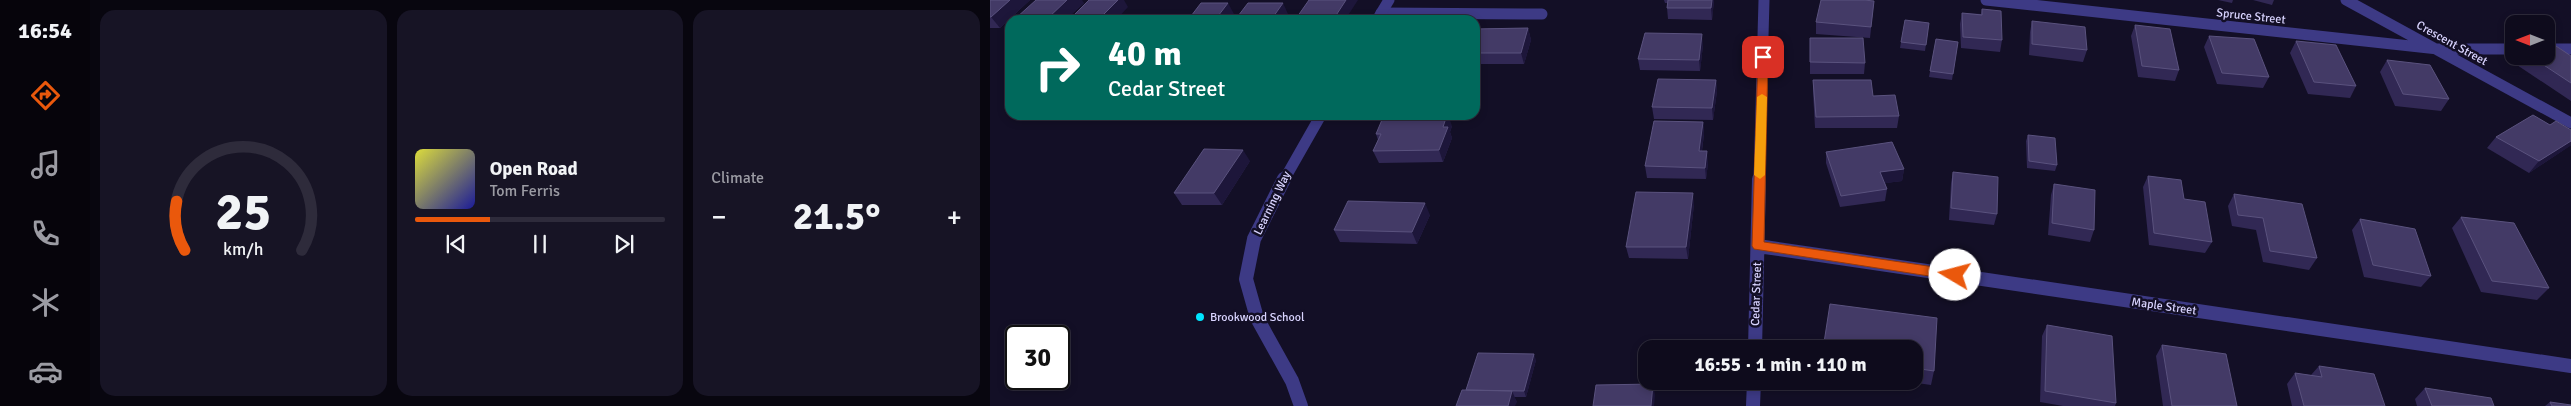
<!DOCTYPE html>
<meta charset="utf-8">
<style>
body{margin:0;font-family:Signika,sans-serif;background:#171425;color:#f1f3f6;height:100vh;display:flex;flex-direction:column;font-size:19px;white-space:nowrap}
*{box-sizing:border-box;margin:0}
p{font-size:16px;color:#9b9ba3}
.icon{flex:none;width:28px;height:28px;fill:none;stroke:currentColor;stroke-width:2;stroke-linecap:round;stroke-linejoin:round}
.map{position:relative;flex:1;overflow:hidden}
.side{display:flex;flex-direction:column;gap:10px;padding:10px;background:#08060f;width:900px}
.side>*{flex:none}
.guide{position:absolute;left:15px;top:15px;width:475px;height:105px;border-radius:15px;box-shadow:0 2px 8px #0003,0 0 0 1px #2e2b3b;background:#00695c;color:#fff;overflow:hidden}
.needle{width:32px;rotate:270deg}
.buttons{position:absolute;left:1515px;top:15px;display:grid;gap:10px}
.buttons a{display:grid;place-items:center;width:50px;height:50px;border-radius:10px;background:#0e0b1c;box-shadow:0 2px 8px #0003,0 0 0 1px #2e2b3b;font-size:25px}
.speed{position:absolute;left:15px;top:325px;display:flex;gap:10px;font-size:25px;font-weight:700;text-align:center}
.speed>*{display:grid;place-content:center;width:65px;height:65px;border-radius:50%;background:#0e0b1c;box-shadow:0 2px 8px #0003,0 0 0 1px #2e2b3b;line-height:1}
.speed .limit{border:2px solid #111;border-radius:8px;background:#fff;color:#111}
.pin{position:absolute;display:grid;place-items:center;width:42px;height:42px;color:#fff;margin:-21px;border-radius:10px;box-shadow:0 2px 8px #0006}
.me{position:absolute;width:55px;margin:-28px;rotate:278deg;stroke-linejoin:round;filter:drop-shadow(0 0 4px #0008)}
.turn{display:flex;align-items:center;gap:18px;height:105px;padding:0 20px;font-size:22px}
.turn .icon{width:65px;height:65px;stroke-width:2.5}
.turn b{display:block;font-size:35px;line-height:42px}
.big{font-size:38px;font-weight:800;line-height:1.1}
.side .card{flex:1;display:flex;flex-direction:column;justify-content:center;gap:8px;min-width:0;padding:0 18px;border-radius:15px;background:#171425}
.side .dial{align-items:center;gap:0}
.dial svg{height:130px;overflow:visible;fill:none;stroke:#2e2b3b;stroke-width:7;stroke-linecap:round;text-anchor:middle}
.dial text{fill:#f1f3f6;stroke:none}
.song{display:flex;align-items:center;gap:15px}
.cover{width:60px;height:60px;border-radius:8px;background:linear-gradient(135deg,hsl(60 70% 55%),hsl(240 70% 35%))}
.played{height:5px;border-radius:2px;background:linear-gradient(90deg,#ea580c 30%,#2e2b3b 30%)}
.keys{display:flex;justify-content:space-around;direction:ltr}
.heat{display:flex;justify-content:space-between;align-items:center;font-size:28px;direction:ltr}
.side .tiles{flex:1;display:grid;gap:10px;grid-template-columns:repeat(3,1fr)}
.trip{position:absolute;left:648px;top:340px;width:285px;height:50px;border-radius:15px;background:#0e0b1c;box-shadow:0 2px 8px #0003,0 0 0 1px #2e2b3b;font-weight:800;line-height:50px;text-align:center}
main{display:flex;flex:1;min-height:0}
.menu{display:flex;flex-direction:column;width:90px;justify-content:space-around;align-items:center;background:#06040b;color:#9b9ba3}
.menu .icon{width:35px;height:35px}
.menu .on{color:#ea580c}
.menu b{font-size:22px;color:#f1f3f6}
.map>svg:first-child{display:block}
.lines{fill:none;stroke-linecap:round;stroke-linejoin:round}
.service{stroke:#3d3a85;stroke-width:11}
.minor-far1{stroke:#3d3a85;stroke-width:11}
.minor{stroke:#3d3a85;stroke-width:14}
.wall{fill:#312854}
.shaded-wall{fill:#1d163a}
.building{fill:#433a66;stroke:#5a527e}
.route{fill:#ea580c;stroke:#983908}
.slow{fill:#f59e0b}
.poi-dot{fill:#00e5ff;stroke:#130f26;stroke-width:2}
.labels{text-anchor:middle;stroke-width:5;stroke-linejoin:round;paint-order:stroke}
.street-label{font-size:12px;fill:#d9d4ff;stroke:#130f26}
.poi-label{font-size:12px;fill:#d9d4ff;stroke:#130f26;text-anchor:start}
</style>
<main>
<nav class="menu">
<b>16:54</b>
<svg class="icon on" aria-label="directions" viewBox="0 0 24 24"><path d="M12 3l9 9-9 9-9-9zM9 14v-3h6M13 9l2 2-2 2"/></svg>
<svg class="icon" aria-label="music" viewBox="0 0 24 24"><path d="M9 18V5l10-2v13"/><circle cx="6" cy="18" r="3"/><circle cx="16" cy="16" r="3"/></svg>
<svg class="icon" aria-label="phone" viewBox="0 0 24 24"><path d="M5 4h4l2 5-3 2q2 4 5 5l2-3 5 2v4C11 20 4 13 5 4z"/></svg>
<svg class="icon" aria-label="climate" viewBox="0 0 24 24"><path d="M12 3v18M4 7l16 10M4 17L20 7"/></svg>
<svg class="icon" aria-label="car" viewBox="0 0 24 24"><path d="M5 17H2v-5l4-1 3-4h7l3 4 3 1v5h-3M9 17h6M6 11h13"/><circle cx="7" cy="17" r="2"/><circle cx="17" cy="17" r="2"/></svg>
</nav>
<section class="side">
<div class="tiles">
<div class="card dial"><svg viewBox="0 0 100 80">
<path d="M14 69A42 42 0 1 1 86 69"/>
<path d="M14 69A42 42 0 0 1 9 39" stroke="#ea580c"/>
<text x="50" y="56" font-size="32" font-weight="700">25</text>
<text x="50" y="72" font-size="11">km/h</text>
</svg></div>
<div class="card">
<div class="song"><i class="cover"></i><div><b>Open Road</b><p>Tom Ferris</p></div></div>
<div class="played"></div>
<div class="keys"><svg class="icon" aria-label="previous" viewBox="0 0 24 24"><path d="M18 5L8 12l10 7zM5 5v14"/></svg><svg class="icon" aria-label="pause" viewBox="0 0 24 24"><path d="M8 5v14M16 5v14"/></svg><svg class="icon" aria-label="next" viewBox="0 0 24 24"><path d="M6 5l10 7-10 7zM19 5v14"/></svg></div>
</div>
<div class="card"><p>Climate</p>
<div class="heat"><a>−</a><b class="big">21.5°</b><a>+</a></div>
</div>
</div>
</section>
<div class="map">
<svg width="1581" height="406" viewBox="0 0 1581 406">
<rect width="100%" height="100%" fill="#130f26"/>
<g class="lines">
<!-- service -->
<path class="service" d="M391 13 552 14"/>
<!-- minor-far1 -->
<path class="minor-far1" d="M996 0 1448 49H1524
M1356 0 1581 123
M387 20 399 0
M1556 49H1581
M294 180 331 115
M769 180 774 0"/>
<!-- minor -->
<path class="minor" d="M294 179 264 239 256 279 267 318 302 381 311 406
M768 246 1581 366
M765 349 769 179
M763 406 764 381"/>
</g>
<!-- wall -->
<path class="wall" d="M0 0H40L10 28H0Z
M674 0H724L722 20 678 19 677 8 678 3H675Z
M1228 0H1243L1242 3Z
M1263 0H1284L1282 5Z
M884 1 880 38 826 34V22Z
M94 3 75 20H27L26 18Z
M992 9 1012 40 1010 52 971 48 970 24 972 13 991 14Z
M1042 21 1097 50 1093 62 1039 55 1040 32Z
M939 23 935 51 910 48 911 42Z
M1145 25 1189 70 1185 81 1148 77 1141 36Z
M538 28 541 40 534 64H485V29Z
M1219 36 1279 77 1273 88 1227 84 1214 47Z
M820 38 875 63 874 74H820Z
M946 39 968 42 962 80 939 77Z
M1306 41 1366 86 1360 98 1318 94 1300 53Z
M713 45 710 71 650 70 648 59Z
M1525 56H1581V101L1521 61Z
M1397 60 1459 99 1451 111 1405 106 1390 72Z
M726 80 727 91 723 120 664 119 662 107Z
M823 80 883 96 909 116 907 128H825L823 92Z
M713 122 714 134 712 151 718 163 716 179 657 178 655 166Z
M1560 125 1581 130V145L1539 173 1497 148 1506 137Z
M462 126 460 132 462 138 453 162 389 163 383 151 388 140 386 134Z
M1038 135 1067 165 1065 171 1037 168 1036 141Z
M836 152 914 169 912 181 895 183 897 189 895 201 850 207 836 163Z
M260 161 232 205H192L184 193Z
M963 172 1007 214 1004 225 959 220 961 183Z
M1158 176 1194 199 1222 242 1215 253 1159 245 1153 187Z
M1064 184 1104 230 1100 242 1058 235 1061 195Z
M1244 194 1327 258 1319 270 1273 262 1266 230 1242 226 1238 206Z
M704 204 698 259 639 258 636 247Z
M440 215 427 244 350 242 344 230Z
M1471 217 1559 288 1547 300 1491 292 1462 228Z
M1370 219 1441 276 1431 287 1374 277 1362 230Z
M1057 325 1126 403 1125 406H1073L1050 402 1052 336Z
M1172 345 1247 406H1173L1166 356Z
M924 349 944 371 941 385 913 381H924Z
M546 360 536 397H524L527 402 476 390Z
M1329 366 1395 406H1302L1297 384 1305 373 1321 375Z
M1435 388 1504 406H1427L1425 399Z
M1560 402 1581 406H1555Z"/>
<!-- shaded-wall -->
<path class="shaded-wall" d="M20 0H40L10 28 1 17Z
M77 0H92L94 3 75 20H58L57 19Z
M128 0H134L138 7 126 20H108Z
M356 0H368L355 20H343Z
M722 0H724L722 20 721 8Z
M238 3 244 14 239 20H225Z
M293 3 298 14 294 20H281Z
M538 28 541 40 534 64 531 53Z
M712 34 713 45 710 71 709 60Z
M726 80 727 91 723 120 722 108Z
M457 115H458L462 126 460 132 462 138 453 162 449 150 453 127Z
M713 122 714 134 710 163 709 151Z
M1581 141V145L1580 146 1539 173 1549 161Z
M253 150 260 161 232 205 224 193Z
M717 151 718 163 716 179 715 168Z
M914 169 912 181 889 184 890 172Z
M703 193 704 204 698 259 696 247Z
M435 203 440 215 427 244 422 232Z
M544 354 546 360 536 397 534 391Z
M663 384 665 395 664 406H661Z
M522 391 527 402 525 406H518Z"/>
<!-- building -->
<path class="building" d="M0 0H20L1 17H0Z
M46 0H77L57 19 26 18Z
M99 0H128L108 20H79Z
M319 0H356L343 20H305Z
M678 0H722L721 8H677Z
M831 0H874L884 1 881 27 826 22Z
M211 3H238L225 20H198Z
M258 3H293L281 20H245Z
M992 9 1011 11 1012 40 973 37 972 13 992 15Z
M915 20 939 23 936 45 911 42Z
M1042 21 1095 27 1097 50 1042 44Z
M1145 25 1180 29 1189 70 1152 66Z
M538 28 531 53H485V29Z
M655 33 712 34 709 60 648 59Z
M1219 36 1264 39 1279 77 1232 73Z
M820 38H873L875 63 820 62Z
M946 39 968 42 963 74 940 71Z
M1306 41 1346 45 1366 86 1324 82Z
M1560 42 1581 56V83L1540 56H1556V43Z
M1397 60 1440 65 1459 99 1413 94Z
M668 79 726 80 722 108 662 107Z
M823 80H881L883 96 905 95 909 116 826 117Z
M394 115H457L453 127H458L449 150 383 151 391 134H386Z
M1543 115 1560 125 1566 121 1581 130V141L1549 161 1506 137Z
M664 121 713 122 709 151H717L715 168 655 166Z
M1038 135 1065 138 1067 165 1039 161Z
M902 142 914 169 890 172 897 189 851 196 836 152Z
M214 149 253 150 224 193H184Z
M963 172 1008 177 1007 214 961 208Z
M1158 176 1191 180 1194 199 1215 202 1222 242 1164 233Z
M1064 184 1105 190 1104 230 1062 223Z
M646 192 703 193 696 247H636Z
M1244 194 1312 204 1327 258 1280 251 1273 218 1248 215Z
M358 201 435 203 422 232 344 230Z
M1471 217 1524 223 1559 288 1502 281Z
M1370 219 1425 229 1441 276 1383 265Z
M840 304 947 318 944 371 924 368V349H833Z
M1057 325 1122 336 1126 403 1055 391Z
M1172 345 1236 354 1247 406H1182Z
M488 353 544 354 534 391 476 390Z
M1329 366 1384 374 1395 406H1314L1305 373 1332 377Z
M663 384 661 406H603L606 385Z
M1435 388 1501 398 1504 406H1442Z
M472 390 522 391 518 406H466Z
M1560 402 1581 405V406H1562Z"/>
<!-- route -->
<path class="route" d="M773 54 778 57 774 242 965 270 969 272V278L965 280 764 249 762 246 768 57Z"/>
<!-- slow -->
<path class="slow" d="M772 94 777 97 775 175 770 179 764 175 767 97Z"/>
<!-- markers -->
<circle class="poi-dot" cx="210" cy="317" r="5"/>
<g class="labels">
<!-- street labels -->
<g class="street-label">
<text transform="translate(1261 16) rotate(6)" y="4">Spruce Street</text>
<text transform="translate(1462 43) rotate(29)" y="4">Crescent Street</text>
<text transform="translate(282 203) rotate(-64)" y="4">Learning Way</text>
<text transform="translate(766 294) rotate(-88)" y="4">Cedar Street</text>
<text transform="translate(1174 306) rotate(8)" y="4">Maple Street</text>
</g>
<!-- poi labels -->
<g class="poi-label">
<text x="220" y="321">Brookwood School</text>
</g>
</g>
</svg>
<div class="buttons">
<a><svg class="needle" viewBox="-14 -14 28 28"><path d="M0-13l5 13h-10z" fill="#e53935"/><path d="M0 13l5-13h-10z" fill="#9b9ba3"/></svg></a>
</div>
<div class="speed"><div class="limit">30</div></div>
<div class="pin" style="left:773px;top:57px;background:#d93025"><svg class="icon" aria-label="arrive" viewBox="0 0 24 24"><path d="M6 21V4h12l-3 4 3 4H6"/></svg></div>
<svg class="me" style="left:965px;top:275px" viewBox="-20 -20 40 40"><circle r="19" fill="#fff"/><path d="M0-13L10 11 0 6-10 11z" fill="#ea580c"/></svg>
<div class="trip">16:55 · 1 min · 110 m</div>
<div class="guide">
<div class="turn"><svg class="icon" aria-label="right" viewBox="0 0 24 24"><path d="M7 20v-9h11M14 6l5 5-5 5"/></svg><div><b>40 m</b>Cedar Street</div></div>
</div>
</div>
</main>
